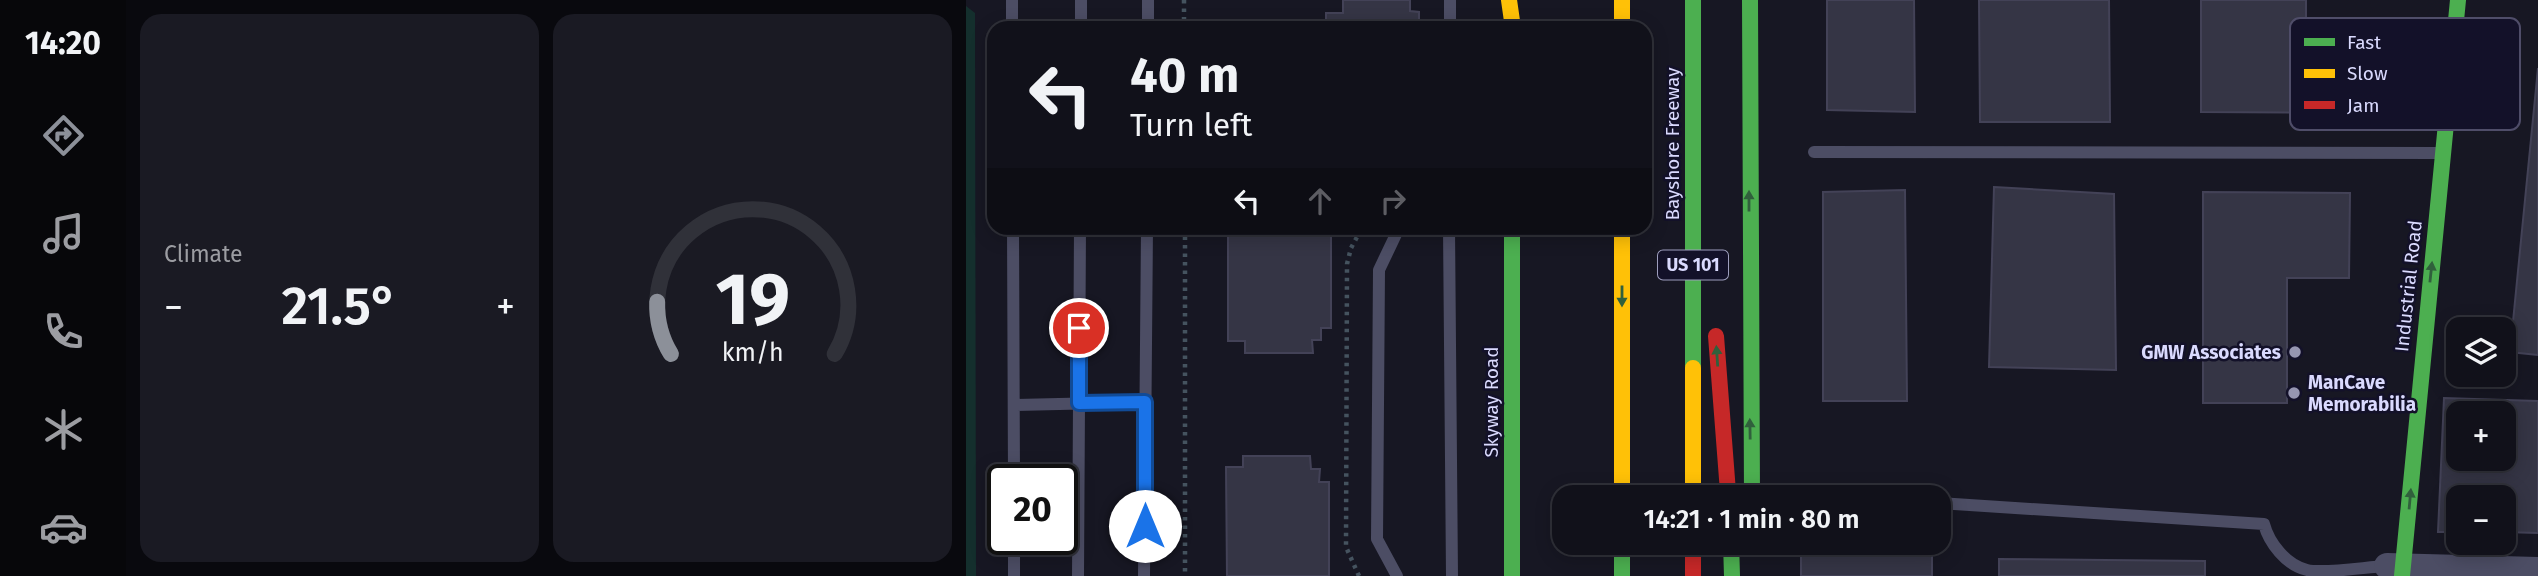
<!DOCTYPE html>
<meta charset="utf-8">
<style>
body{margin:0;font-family:"Fira Sans",sans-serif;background:#1a1a23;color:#f1f3f6;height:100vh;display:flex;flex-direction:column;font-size:26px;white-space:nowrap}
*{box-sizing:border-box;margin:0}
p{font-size:23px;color:#9c9da2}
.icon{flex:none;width:38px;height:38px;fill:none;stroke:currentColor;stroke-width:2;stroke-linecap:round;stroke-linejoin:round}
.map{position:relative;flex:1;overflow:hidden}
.side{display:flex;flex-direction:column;gap:14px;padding:14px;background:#09090e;width:840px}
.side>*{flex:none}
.banner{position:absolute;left:21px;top:21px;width:665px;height:214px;border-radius:21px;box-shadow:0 4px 18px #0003,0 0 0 2px #303139;background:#11111a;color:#f1f3f6;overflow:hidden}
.fabs{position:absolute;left:1480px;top:317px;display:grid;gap:14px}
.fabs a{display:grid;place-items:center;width:70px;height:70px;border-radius:14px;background:#11111a;box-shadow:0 4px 18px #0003,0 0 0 2px #303139;font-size:35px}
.speed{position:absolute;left:21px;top:464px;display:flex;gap:14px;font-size:35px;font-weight:700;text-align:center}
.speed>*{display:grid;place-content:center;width:91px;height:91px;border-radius:50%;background:#11111a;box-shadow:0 4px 18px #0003,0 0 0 2px #303139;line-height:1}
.speed .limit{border:4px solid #111;border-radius:10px;background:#fff;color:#111}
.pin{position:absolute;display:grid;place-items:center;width:60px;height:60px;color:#fff;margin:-30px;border:4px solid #fff;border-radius:50%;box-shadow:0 2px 7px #0007}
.me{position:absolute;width:77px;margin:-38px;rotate:0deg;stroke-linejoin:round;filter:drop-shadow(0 0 5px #0008)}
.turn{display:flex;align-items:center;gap:24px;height:147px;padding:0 28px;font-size:32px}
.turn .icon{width:91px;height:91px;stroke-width:2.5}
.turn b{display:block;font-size:49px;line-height:60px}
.lanes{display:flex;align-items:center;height:66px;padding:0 28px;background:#0003;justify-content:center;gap:35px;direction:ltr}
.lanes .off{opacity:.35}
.big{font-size:52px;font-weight:600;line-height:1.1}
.side .widget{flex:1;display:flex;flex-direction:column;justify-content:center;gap:10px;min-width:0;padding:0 24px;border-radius:21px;background:#1a1a23}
.side .dial{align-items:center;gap:0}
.dial svg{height:182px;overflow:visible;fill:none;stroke:#303139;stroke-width:7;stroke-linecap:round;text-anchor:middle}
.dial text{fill:#f1f3f6;stroke:none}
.heat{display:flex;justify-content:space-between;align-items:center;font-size:38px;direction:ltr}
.side .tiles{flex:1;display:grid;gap:14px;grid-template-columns:repeat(2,1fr)}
.trip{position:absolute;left:586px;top:485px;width:399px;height:70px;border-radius:21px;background:#11111a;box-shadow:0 4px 18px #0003,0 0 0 2px #303139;font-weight:600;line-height:70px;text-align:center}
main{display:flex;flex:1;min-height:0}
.dock{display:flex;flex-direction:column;width:126px;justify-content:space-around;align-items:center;background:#07070a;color:#9c9da2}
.dock .icon{width:49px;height:49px}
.dock .current{color:#8c9099}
.dock b{font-size:32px;color:#f1f3f6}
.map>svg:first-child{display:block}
.green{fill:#142f2d}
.building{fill:#353545;stroke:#434257;stroke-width:2;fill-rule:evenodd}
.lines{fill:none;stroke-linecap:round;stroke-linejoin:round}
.path{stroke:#45535f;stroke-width:4.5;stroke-dasharray:3.5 5;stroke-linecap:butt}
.lane{stroke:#4c4d64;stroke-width:12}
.street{stroke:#4c4d64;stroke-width:26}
.fast{stroke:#4caf50;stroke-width:16}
.slow{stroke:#ffc107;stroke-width:16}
.jam{stroke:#c62828;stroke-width:16}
.oneway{fill:#30603c}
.route-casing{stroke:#114b97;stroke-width:18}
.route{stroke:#1a73e8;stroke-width:12}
.poi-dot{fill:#9696b1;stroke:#131129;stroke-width:2.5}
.labels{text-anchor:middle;stroke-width:5;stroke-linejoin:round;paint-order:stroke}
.shield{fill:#131129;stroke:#9e9ebe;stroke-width:2}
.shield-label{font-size:18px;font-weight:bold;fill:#dadafe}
.street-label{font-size:19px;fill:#dadafe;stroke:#131129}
.poi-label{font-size:19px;font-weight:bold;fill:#dadafe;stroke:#131129;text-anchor:end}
.key{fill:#131129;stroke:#4f4d69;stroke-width:2}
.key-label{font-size:19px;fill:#dadafe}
</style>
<main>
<nav class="dock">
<b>14:20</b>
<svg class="icon current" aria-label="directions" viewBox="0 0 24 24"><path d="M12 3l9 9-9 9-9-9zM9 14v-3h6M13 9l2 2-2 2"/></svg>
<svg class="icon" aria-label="music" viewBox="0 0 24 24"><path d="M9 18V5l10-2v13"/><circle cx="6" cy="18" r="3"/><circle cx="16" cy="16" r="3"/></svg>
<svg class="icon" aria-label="phone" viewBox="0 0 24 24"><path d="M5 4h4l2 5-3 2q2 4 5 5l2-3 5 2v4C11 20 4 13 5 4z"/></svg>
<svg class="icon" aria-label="climate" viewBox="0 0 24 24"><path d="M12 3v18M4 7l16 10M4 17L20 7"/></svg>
<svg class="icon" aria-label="car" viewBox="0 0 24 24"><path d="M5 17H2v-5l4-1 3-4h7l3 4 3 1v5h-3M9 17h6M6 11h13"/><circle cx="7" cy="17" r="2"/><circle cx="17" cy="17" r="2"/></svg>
</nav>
<section class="side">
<div class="tiles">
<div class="widget"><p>Climate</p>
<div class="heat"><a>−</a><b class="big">21.5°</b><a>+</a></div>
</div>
<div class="widget dial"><svg viewBox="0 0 100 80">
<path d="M14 69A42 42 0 1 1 86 69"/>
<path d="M14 69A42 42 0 0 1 8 46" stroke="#8c9099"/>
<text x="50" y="56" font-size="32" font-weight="700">19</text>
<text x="50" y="72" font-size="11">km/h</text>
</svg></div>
</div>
</section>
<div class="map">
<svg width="1572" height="576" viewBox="0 0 1572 576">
<rect width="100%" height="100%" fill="#171723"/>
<!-- green -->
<path class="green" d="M0 6 9 13 10 576H0Z"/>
<!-- building -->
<path class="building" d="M377 0H444V11L453 12V24H461V28H360V13H377Z
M861 0H948L949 112 861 110Z
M1013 0H1143L1144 122H1014Z
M1235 0H1340V31L1381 32V113L1235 112Z
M1572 68V355L1544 352Z
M1028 187 1148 194 1150 370 1023 367Z
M939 190 941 401H857V192Z
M1237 192 1384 193 1383 278H1321V403H1237Z
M262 228H365V328H355V340H346L347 353H279V341H262Z
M1478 398 1572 401V533L1538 532V497H1493V532H1472ZM1493 413H1538V458H1493Z
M277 456H344L345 469H354L353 482H363V576H261L260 467H277Z
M835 542H860V547L966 548V576H835Z
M1033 559 1239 561V576H1033Z"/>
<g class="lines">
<!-- path -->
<path class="path" d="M218 0V28
M219 228V576
M393 576 380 547 381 264 385 248 396 228"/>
<!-- lane -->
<path class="lane" d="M46 0V28
M115 28V0
M182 28V0
M484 28V0
M848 152 1474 153
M47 228 48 480
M483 228 486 576
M48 405 179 402
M973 503 1298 524C1303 543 1320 565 1341 570 1358 574 1400 567 1420 566
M48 539V576
M112 576 114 228
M178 576 181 228
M431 576 411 539 413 270 433 228"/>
<!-- street -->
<path class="street" d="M1421 566 1572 570"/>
<!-- fast -->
<path class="fast" d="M727 0V368
M784 0 786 497
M546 228V576
M656 542V576
M765 542 766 576
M1436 576 1492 0"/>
<!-- slow -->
<path class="slow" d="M543 0 547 28
M656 0V28
M656 228V497
M727 368V497"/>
<!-- jam -->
<path class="jam" d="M750 336 762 492
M727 542V576"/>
</g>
<!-- one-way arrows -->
<defs><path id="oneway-solid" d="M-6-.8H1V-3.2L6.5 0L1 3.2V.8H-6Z" transform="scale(1.75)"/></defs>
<g class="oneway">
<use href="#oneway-solid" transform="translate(783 201) rotate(-90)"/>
<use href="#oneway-solid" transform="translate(1465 272) rotate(-84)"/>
<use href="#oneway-solid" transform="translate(656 296) rotate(90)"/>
<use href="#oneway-solid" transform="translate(751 356) rotate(-94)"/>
<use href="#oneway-solid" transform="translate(784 429) rotate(-91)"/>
<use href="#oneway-solid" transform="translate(1444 499) rotate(-85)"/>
</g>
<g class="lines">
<!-- route casing -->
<g class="route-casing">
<path id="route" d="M113 328V403L179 402V526"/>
</g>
<!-- route -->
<use href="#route" class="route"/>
</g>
<!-- markers -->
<g class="poi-dot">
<circle cx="1329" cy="352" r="7"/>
<circle cx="1328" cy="393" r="7"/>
</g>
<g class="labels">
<!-- shield labels -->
<rect class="shield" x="692" y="250.5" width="70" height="29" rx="5"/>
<g class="shield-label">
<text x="727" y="271">US 101</text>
</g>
<!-- street labels -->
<g class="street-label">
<text transform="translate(706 144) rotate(-90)" y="7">Bayshore Freeway</text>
<text transform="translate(1442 286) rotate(-84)" y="7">Industrial Road</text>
<text transform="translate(525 402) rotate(-90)" y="7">Skyway Road</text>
</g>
<!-- poi labels -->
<g class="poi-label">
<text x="1315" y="359">GMW Associates</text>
<text x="1342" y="389" text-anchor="start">ManCave<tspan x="1342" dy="22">Memorabilia</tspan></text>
</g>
</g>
<!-- legend -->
<rect x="1324" y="18" width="230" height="112" rx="10" class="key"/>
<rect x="1338" y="38" width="31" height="8" fill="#4caf50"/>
<rect x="1338" y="69" width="31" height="9" fill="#ffc107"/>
<rect x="1338" y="101" width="31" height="8" fill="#c62828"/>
<g class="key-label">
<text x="1381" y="49">Fast</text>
<text x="1381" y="80">Slow</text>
<text x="1381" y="112">Jam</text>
</g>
</svg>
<div class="fabs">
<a><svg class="icon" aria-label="layers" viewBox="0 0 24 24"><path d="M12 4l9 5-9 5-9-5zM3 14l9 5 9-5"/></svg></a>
<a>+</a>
<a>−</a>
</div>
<div class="speed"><div class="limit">20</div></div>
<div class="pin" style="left:113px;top:328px;background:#d93025"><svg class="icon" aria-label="arrive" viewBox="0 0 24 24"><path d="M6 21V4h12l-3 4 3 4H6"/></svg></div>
<svg class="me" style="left:179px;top:526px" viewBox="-20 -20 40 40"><circle r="19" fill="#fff"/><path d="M0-13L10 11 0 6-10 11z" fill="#1a73e8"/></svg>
<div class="trip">14:21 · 1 min · 80 m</div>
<div class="banner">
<div class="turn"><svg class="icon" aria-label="left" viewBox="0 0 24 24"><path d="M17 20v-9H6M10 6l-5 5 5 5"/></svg><div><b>40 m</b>Turn left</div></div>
<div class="lanes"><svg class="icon" aria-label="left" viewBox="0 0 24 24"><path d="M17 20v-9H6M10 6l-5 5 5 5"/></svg><svg class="icon off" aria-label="ahead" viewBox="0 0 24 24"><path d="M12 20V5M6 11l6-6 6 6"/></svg><svg class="icon off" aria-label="right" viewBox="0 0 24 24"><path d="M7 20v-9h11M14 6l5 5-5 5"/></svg></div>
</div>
</div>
</main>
